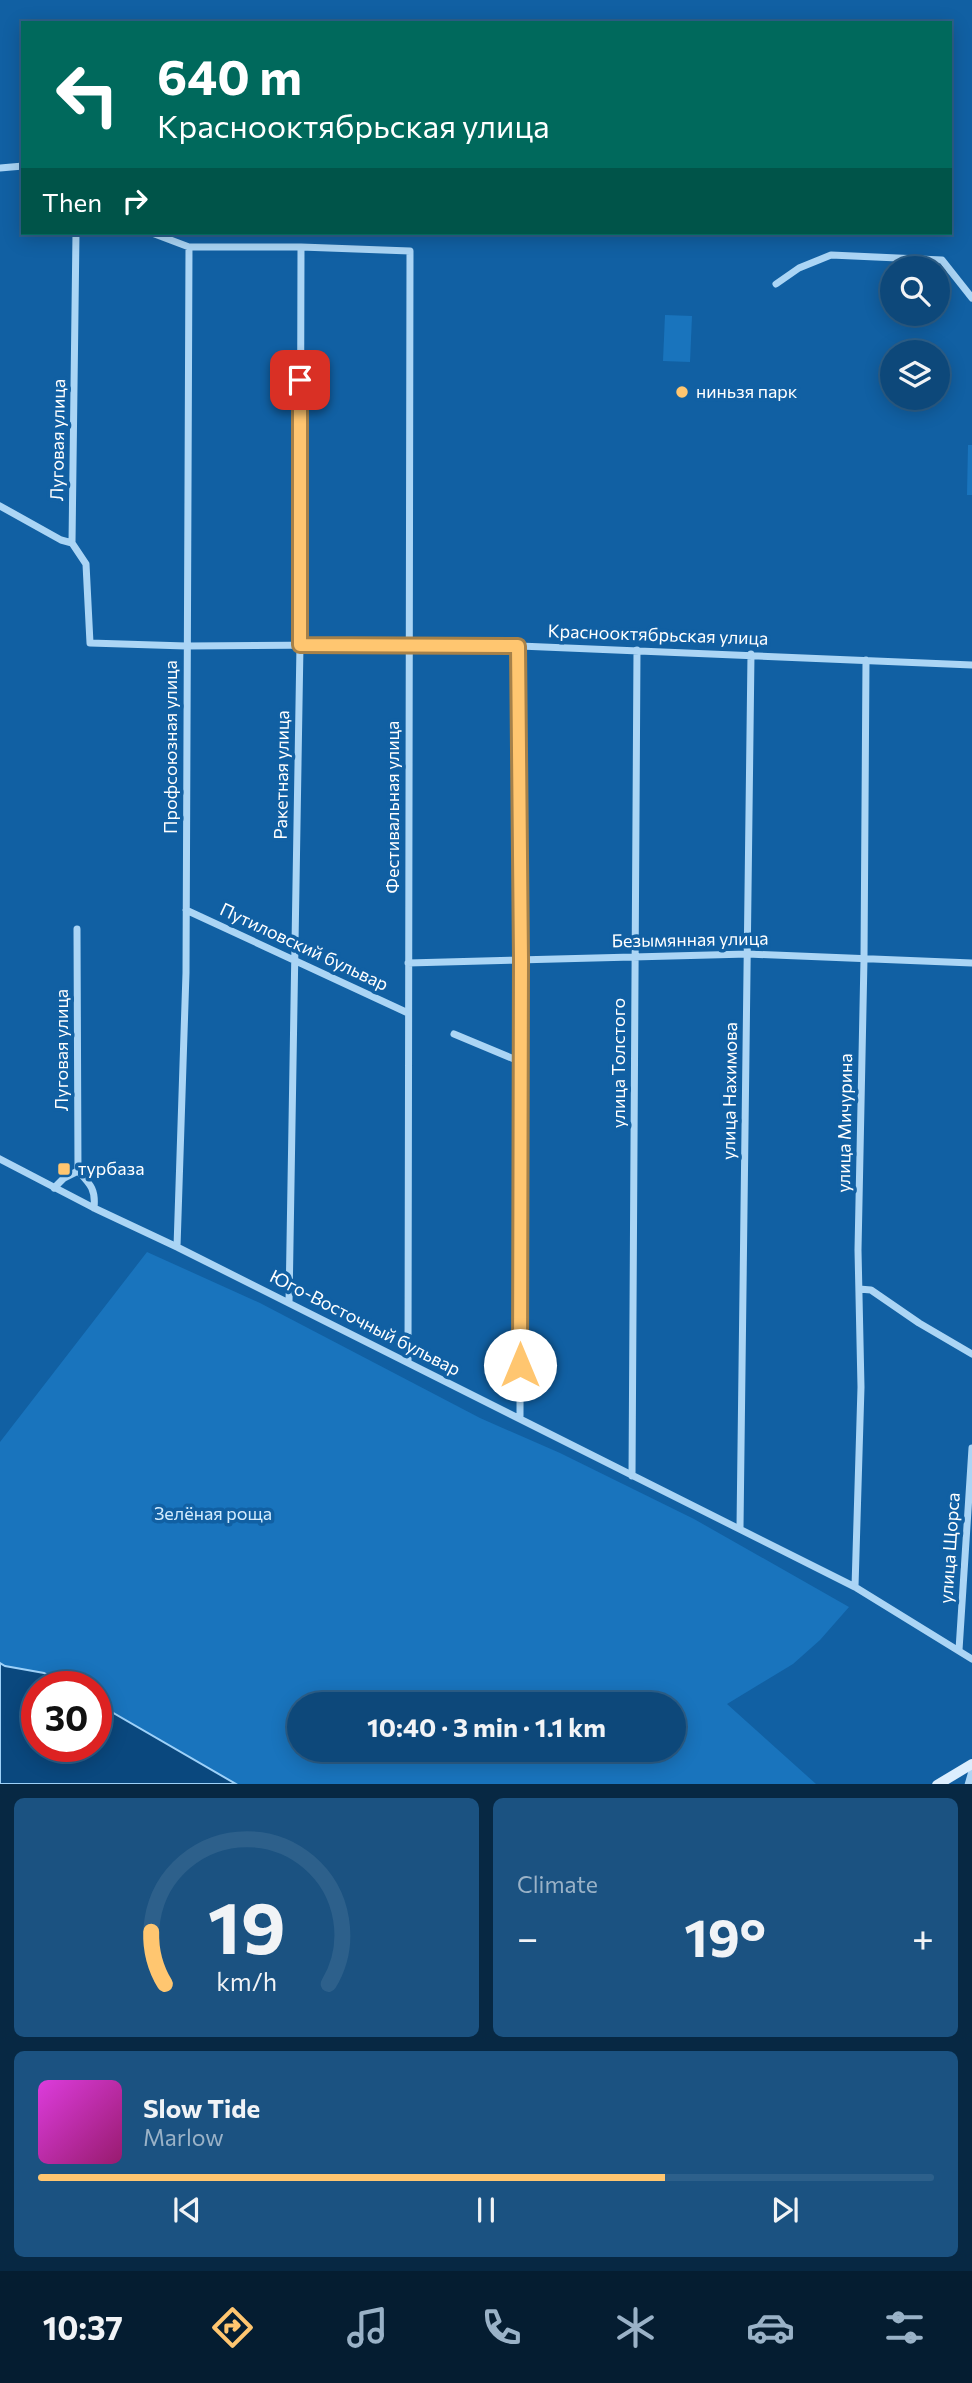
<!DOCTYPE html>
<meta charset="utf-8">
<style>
body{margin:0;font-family:Commissioner,sans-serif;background:#1b5281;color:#f1f3f6;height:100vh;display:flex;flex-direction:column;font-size:26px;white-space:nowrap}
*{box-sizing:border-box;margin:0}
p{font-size:23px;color:#9ab2c7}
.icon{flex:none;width:38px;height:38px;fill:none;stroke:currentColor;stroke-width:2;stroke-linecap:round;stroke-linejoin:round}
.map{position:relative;height:1784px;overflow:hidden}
.sheet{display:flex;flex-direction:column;gap:14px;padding:14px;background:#072843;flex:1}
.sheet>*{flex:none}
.hud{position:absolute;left:21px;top:21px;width:931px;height:214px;border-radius:0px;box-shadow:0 4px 18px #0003,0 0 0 2px #2d608b;background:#00695c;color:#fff;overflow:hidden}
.buttons{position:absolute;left:880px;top:256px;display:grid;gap:14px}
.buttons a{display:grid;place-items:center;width:70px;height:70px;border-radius:50%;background:#0d487a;box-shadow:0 4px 18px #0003,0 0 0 2px #2d608b;font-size:35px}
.speed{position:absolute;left:21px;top:1671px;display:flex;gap:14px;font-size:35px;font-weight:700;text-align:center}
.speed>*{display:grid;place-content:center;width:91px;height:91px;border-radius:50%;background:#0d487a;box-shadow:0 4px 18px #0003,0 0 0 2px #2d608b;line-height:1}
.speed .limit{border:10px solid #d22;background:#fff;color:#111}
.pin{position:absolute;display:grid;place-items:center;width:60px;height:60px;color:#fff;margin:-30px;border-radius:14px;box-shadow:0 4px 10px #0006}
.me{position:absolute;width:77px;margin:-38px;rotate:0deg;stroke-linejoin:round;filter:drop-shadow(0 0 5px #0008)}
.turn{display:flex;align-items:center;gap:24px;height:147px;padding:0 21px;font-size:32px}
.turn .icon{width:91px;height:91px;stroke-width:2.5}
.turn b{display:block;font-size:49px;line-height:60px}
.then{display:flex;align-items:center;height:66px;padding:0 21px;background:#0003;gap:14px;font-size:26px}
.big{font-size:52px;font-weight:700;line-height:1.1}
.sheet .widget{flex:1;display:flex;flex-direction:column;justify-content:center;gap:10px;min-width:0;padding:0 24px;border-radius:10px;background:#1b5281}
.sheet .dial{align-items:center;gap:0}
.dial svg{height:182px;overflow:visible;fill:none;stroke:#2d608b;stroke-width:7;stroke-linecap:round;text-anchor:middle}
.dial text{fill:#f1f3f6;stroke:none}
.song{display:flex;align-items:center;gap:21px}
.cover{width:84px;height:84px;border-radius:10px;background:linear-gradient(135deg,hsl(300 70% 55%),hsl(320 70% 35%))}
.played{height:7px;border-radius:4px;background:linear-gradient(90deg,#ffc670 70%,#2d608b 70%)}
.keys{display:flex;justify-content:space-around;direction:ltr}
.heat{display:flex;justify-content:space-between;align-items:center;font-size:38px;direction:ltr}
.sheet .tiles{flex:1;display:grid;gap:14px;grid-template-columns:1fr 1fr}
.widget:last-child{grid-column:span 2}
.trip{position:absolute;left:287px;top:1692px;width:399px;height:70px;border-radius:35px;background:#0d487a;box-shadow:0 4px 18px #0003,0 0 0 2px #2d608b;font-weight:700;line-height:70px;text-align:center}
.tab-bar{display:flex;height:112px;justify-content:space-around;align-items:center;background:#051d31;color:#9ab2c7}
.tab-bar .icon{width:49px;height:49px}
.tab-bar .on{color:#ffc670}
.tab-bar b{font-size:32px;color:#f1f3f6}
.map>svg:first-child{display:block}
.green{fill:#1974bd;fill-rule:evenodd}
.water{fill:#0a487e;stroke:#9dd1f9;stroke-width:2}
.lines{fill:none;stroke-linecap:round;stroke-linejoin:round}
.street{stroke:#abd5f5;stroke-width:7}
.secondary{stroke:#dceefe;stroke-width:10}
.route-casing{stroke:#a68149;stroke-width:18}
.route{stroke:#ffc670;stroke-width:12}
.poi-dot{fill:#ffc670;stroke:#1160a3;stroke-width:2.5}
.labels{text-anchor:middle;stroke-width:7;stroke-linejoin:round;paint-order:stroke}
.poi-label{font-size:18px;fill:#fff;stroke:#1160a3;text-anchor:start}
.street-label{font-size:18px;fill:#fff;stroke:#1160a3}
.park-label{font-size:18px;fill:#d4ecfe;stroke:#1160a3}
</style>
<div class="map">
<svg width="972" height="1785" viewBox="0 0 972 1785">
<rect width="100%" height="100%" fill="#1160a3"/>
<!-- green -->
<path class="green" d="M665 315 692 316 690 362 663 361Z
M968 445H972V495H967Z
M147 1252 260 1303 480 1418 560 1453 694 1519 849 1607 820 1640 793 1664 727 1704 816 1784H236L96 1703V1687H68L44 1673 5 1666 0 1663V1442ZM299 1704H674V1750H299Z"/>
<!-- water -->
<path class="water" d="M0 1663 5 1666 44 1673 68 1687H37V1746H96V1703L236 1784H0Z"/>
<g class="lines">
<!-- street -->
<path class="street" d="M0 168 23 166
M76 233 72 543 86 564 90 643 186 646 470 644 972 665
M152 233 189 247H301L410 251 408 1362
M776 284 799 268 831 255 942 260 972 298
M0 506 61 540 72 543
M518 646 521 959 520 1418
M186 910 408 1013
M77 929 78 1171C90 1184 96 1189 94 1208
M408 963 748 954 972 963
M454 1034 521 1062
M0 1159 94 1208 177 1247 855 1587 972 1659
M54 1188 64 1178 78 1171
M177 1247 186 973 189 247
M859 1289 871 1290 919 1323 972 1354
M289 1303 300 645 301 247
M632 1476 637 650
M740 1528 751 654
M855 1587 861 1387 858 1250 864 959 866 660
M959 1650 972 1448
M968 1785 972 1771"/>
<!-- secondary -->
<path class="secondary" d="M937 1785 972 1764"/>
</g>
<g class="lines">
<!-- route casing -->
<g class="route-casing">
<path id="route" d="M300 380V645L518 646 521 959 520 1365"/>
</g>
<!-- route -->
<use href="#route" class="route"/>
</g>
<!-- markers -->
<g class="poi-dot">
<circle cx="682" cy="392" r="7"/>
<rect x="57" y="1162" width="14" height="14" rx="3.5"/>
</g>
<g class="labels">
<!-- poi labels -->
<g class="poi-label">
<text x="696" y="398">ниньзя парк</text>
<text x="78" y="1175">турбаза</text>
</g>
<!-- street labels -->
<g class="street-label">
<text transform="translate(58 440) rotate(-89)" y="6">Луговая улица</text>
<text transform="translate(658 635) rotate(2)" y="6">Краснооктябрьская улица</text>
<text transform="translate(171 747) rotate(-90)" y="6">Профсоюзная улица</text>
<text transform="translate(282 775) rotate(-89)" y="6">Ракетная улица</text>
<text transform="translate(393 807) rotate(-90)" y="6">Фестивальная улица</text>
<text transform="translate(690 940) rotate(-1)" y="6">Безымянная улица</text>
<text transform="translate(304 947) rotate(25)" y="6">Путиловский бульвар</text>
<text transform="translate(62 1050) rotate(-90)" y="6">Луговая улица</text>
<text transform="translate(619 1063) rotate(-90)" y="6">улица Толстого</text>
<text transform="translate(730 1091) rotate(-89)" y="6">улица Нахимова</text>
<text transform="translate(845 1123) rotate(-89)" y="6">улица Мичурина</text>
<text transform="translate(365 1323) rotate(27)" y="6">Юго-Восточный бульвар</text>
<text transform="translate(950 1548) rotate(-86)" y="6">улица Щорса</text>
</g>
<!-- park labels -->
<g class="park-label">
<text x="213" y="1520">Зелёная роща</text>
</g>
</g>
</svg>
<div class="buttons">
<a><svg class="icon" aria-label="search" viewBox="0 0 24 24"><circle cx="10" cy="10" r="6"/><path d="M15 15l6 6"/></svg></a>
<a><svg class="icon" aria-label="layers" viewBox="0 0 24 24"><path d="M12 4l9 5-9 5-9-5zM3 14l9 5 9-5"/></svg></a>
</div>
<div class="speed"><div class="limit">30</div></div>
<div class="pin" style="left:300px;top:380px;background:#d93025"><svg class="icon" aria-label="arrive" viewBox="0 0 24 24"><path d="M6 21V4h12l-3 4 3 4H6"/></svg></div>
<svg class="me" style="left:520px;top:1365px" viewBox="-20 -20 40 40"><circle r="19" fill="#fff"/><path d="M0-13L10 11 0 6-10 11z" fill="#ffc670"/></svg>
<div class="trip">10:40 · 3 min · 1.1 km</div>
<div class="hud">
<div class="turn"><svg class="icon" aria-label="left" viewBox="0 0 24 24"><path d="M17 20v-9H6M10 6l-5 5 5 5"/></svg><div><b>640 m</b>Краснооктябрьская улица</div></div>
<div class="then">Then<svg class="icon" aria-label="right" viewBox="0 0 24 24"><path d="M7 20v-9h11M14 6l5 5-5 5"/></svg></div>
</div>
</div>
<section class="sheet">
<div class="tiles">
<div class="widget dial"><svg viewBox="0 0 100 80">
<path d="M14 69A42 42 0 1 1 86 69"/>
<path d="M14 69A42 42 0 0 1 8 46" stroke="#ffc670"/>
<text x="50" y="56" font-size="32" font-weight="700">19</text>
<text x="50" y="72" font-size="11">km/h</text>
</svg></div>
<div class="widget"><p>Climate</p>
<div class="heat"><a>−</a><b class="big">19°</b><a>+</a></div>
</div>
<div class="widget">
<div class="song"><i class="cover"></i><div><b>Slow Tide</b><p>Marlow</p></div></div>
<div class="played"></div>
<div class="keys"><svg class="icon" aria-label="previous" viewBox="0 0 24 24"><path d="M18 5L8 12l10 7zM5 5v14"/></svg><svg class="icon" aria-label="pause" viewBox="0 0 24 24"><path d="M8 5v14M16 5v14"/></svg><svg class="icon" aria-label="next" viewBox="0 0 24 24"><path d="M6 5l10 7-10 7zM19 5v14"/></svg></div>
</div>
</div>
</section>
<nav class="tab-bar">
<b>10:37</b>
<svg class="icon on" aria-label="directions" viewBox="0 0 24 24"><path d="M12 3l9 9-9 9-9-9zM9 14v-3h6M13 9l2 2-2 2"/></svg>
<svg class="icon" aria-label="music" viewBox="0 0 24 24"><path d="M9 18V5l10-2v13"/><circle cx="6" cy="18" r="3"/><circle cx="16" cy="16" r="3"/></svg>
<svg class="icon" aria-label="phone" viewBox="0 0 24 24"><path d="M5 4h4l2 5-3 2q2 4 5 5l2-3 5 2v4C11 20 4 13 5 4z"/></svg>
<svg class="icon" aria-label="climate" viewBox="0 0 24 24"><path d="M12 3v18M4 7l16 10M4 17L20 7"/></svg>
<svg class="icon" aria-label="car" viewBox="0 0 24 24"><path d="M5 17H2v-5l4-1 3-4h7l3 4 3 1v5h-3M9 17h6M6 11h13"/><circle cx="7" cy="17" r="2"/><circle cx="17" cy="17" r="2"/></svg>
<svg class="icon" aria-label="filters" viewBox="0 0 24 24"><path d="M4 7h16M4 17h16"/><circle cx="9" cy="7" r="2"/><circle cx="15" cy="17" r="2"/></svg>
</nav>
